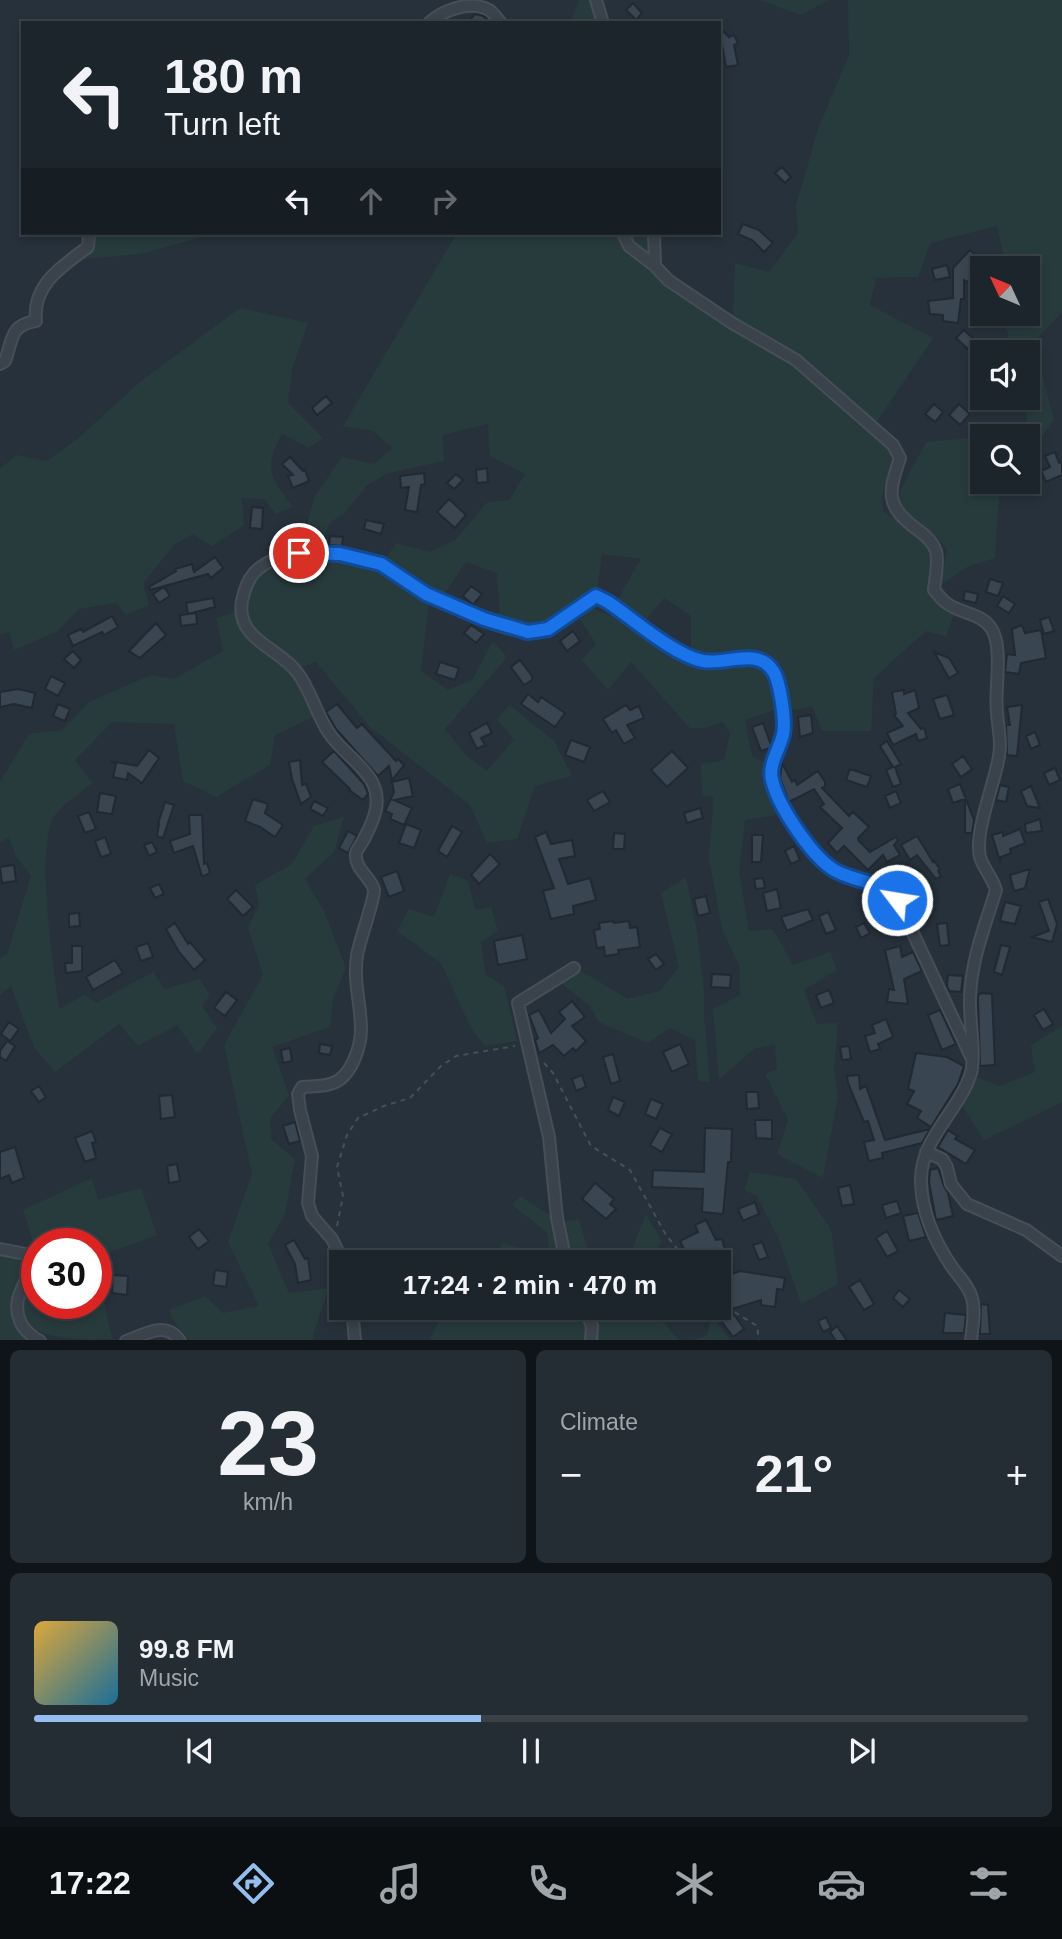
<!DOCTYPE html>
<meta charset="utf-8">
<style>
body{margin:0;font-family:Helvetica,sans-serif;background:#252d34;color:#f1f3f6;height:100vh;display:flex;flex-direction:column;font-size:26px;white-space:nowrap}
*{box-sizing:border-box;margin:0}
p{font-size:23px;color:#a0a5a9}
.icon{flex:none;width:38px;height:38px;fill:none;stroke:currentColor;stroke-width:2;stroke-linecap:round;stroke-linejoin:round}
.map{position:relative;height:1340px;overflow:hidden}
.drawer{display:flex;flex-direction:column;gap:10px;padding:10px;background:#0f1418;flex:1}
.drawer>*{flex:none}
.top-card{position:absolute;left:21px;top:21px;width:700px;height:214px;border-radius:0px;box-shadow:0 4px 10px #0003,0 0 0 2px #3a4248;background:#1c252c;color:#f1f3f6;overflow:hidden}
.needle{width:46px;rotate:314deg}
.controls{position:absolute;left:970px;top:256px;display:grid;gap:14px}
.controls a{display:grid;place-items:center;width:70px;height:70px;border-radius:0px;background:#1c252c;box-shadow:0 4px 10px #0003,0 0 0 2px #3a4248;font-size:35px}
.speed{position:absolute;left:21px;top:1228px;display:flex;gap:14px;font-size:35px;font-weight:700;text-align:center}
.speed>*{display:grid;place-content:center;width:91px;height:91px;border-radius:50%;background:#1c252c;box-shadow:0 4px 10px #0003,0 0 0 2px #3a4248;line-height:1}
.speed .limit{border:10px solid #d22;background:#fff;color:#111}
.pin{position:absolute;display:grid;place-items:center;width:60px;height:60px;color:#fff;margin:-30px;border:4px solid #fff;border-radius:50%;box-shadow:0 2px 7px #0007}
.me{position:absolute;width:77px;margin:-38px;rotate:301deg;stroke-linejoin:round;filter:drop-shadow(0 0 5px #0008)}
.turn{display:flex;align-items:center;gap:24px;height:147px;padding:0 28px;font-size:32px}
.turn .icon{width:91px;height:91px;stroke-width:2.5}
.turn b{display:block;font-size:49px;line-height:60px}
.lanes{display:flex;align-items:center;height:66px;padding:0 28px;background:#0003;justify-content:center;gap:35px;direction:ltr}
.lanes .off{opacity:.35}
.big{font-size:52px;font-weight:700;line-height:1.1}
.drawer .widget{flex:1;display:flex;flex-direction:column;justify-content:center;gap:10px;min-width:0;padding:0 24px;border-radius:10px;background:#252d34}
.drawer .dial{align-items:center;gap:0}
.dial b{font-size:91px;line-height:1}
.song{display:flex;align-items:center;gap:21px}
.cover{width:84px;height:84px;border-radius:10px;background:linear-gradient(135deg,hsl(40 70% 55%),hsl(200 70% 35%))}
.played{height:7px;border-radius:4px;background:linear-gradient(90deg,#94beed 45%,#3a4248 45%)}
.keys{display:flex;justify-content:space-around;direction:ltr}
.heat{display:flex;justify-content:space-between;align-items:center;font-size:38px;direction:ltr}
.drawer .tiles{flex:1;display:grid;gap:10px;grid-template-columns:1fr 1fr}
.widget:last-child{grid-column:span 2}
.trip{position:absolute;left:329px;top:1250px;width:402px;height:70px;border-radius:0px;background:#1c252c;box-shadow:0 4px 10px #0003,0 0 0 2px #3a4248;font-weight:700;line-height:70px;text-align:center}
.menu{display:flex;height:112px;justify-content:space-around;align-items:center;background:#0b0f12;color:#a0a5a9}
.menu .icon{width:49px;height:49px}
.menu .selected{color:#94beed}
.menu b{font-size:32px;color:#f1f3f6}
.map>svg:first-child{display:block}
.green{fill:#283b3c}
.building{fill:#394550;stroke:#212932;stroke-width:2}
.lines{fill:none;stroke-linecap:round;stroke-linejoin:round}
.street-casing{stroke:#464e57;stroke-width:14}
.path{stroke:#415454;stroke-width:2;stroke-dasharray:5 5;stroke-linecap:butt}
.street{stroke:#3a424b;stroke-width:10}
.route-casing{stroke:#114b97;stroke-width:18}
.route{stroke:#1a73e8;stroke-width:12}
</style>
<div class="map">
<svg width="1062" height="1341" viewBox="0 0 1062 1341">
<rect width="100%" height="100%" fill="#26313b"/>
<!-- green -->
<path class="green" d="M579 0H593L597 23H570Z
M759 0H829L801 15Z
M848 0H1062V312L1034 342 1054 420 1027 457V436H989L1025 432 1027 417 1022 397H1027V352H1012L1003 313H1027V268H1006L997 226 930 243 918 277 876 278 870 305 933 338 876 423 797 357 733 318 735 263 769 272 798 233 796 206 818 129 849 55Z
M91 233H204L199 238 140 254 75 260Z
M457 233H616L622 248 666 285 732 329 791 362 858 424 888 448 894 458 882 496 883 511 924 539 931 554 928 593 940 605 955 612 946 636 926 631 874 678 871 731H822L813 707 788 711C787 702 787 692 785 684 778 665 759 649 739 652 721 654 708 658 691 649V616L664 598 645 621 617 601 641 559 602 554 597 590 549 622 530 628 500 619 497 573 466 562 443 596 384 561 396 543 430 552 456 540 486 503 509 500 525 474 490 456 488 424 442 435 444 461 389 473 367 485 344 514 330 522 319 548 300 547 315 496 342 457 374 464 392 448 373 431 343 426Z
M630 233H651V257L632 241Z
M240 308 308 323 292 369 288 403 323 438 309 448 282 434C263 468 270 477 293 507L276 514 264 499 242 498 244 525 212 546 193 534 174 545 143 583 149 605 126 615 116 603 79 609 58 631 14 650 9 632 0 635V468L17 455 47 461 76 440 140 382Z
M982 437V481H1000L995 558 967 567 941 585 947 550C933 528 914 522 898 502L901 489 926 442Z
M305 558 346 559 381 568 429 601 421 671 448 690 472 680 493 641 507 657 445 729 467 756 487 771 514 739 497 720 509 705 554 741 572 776 535 786 517 839 487 843 470 805 370 727 316 662 302 667C287 658 254 638 247 623 236 600 257 569 278 560 285 557 296 558 305 558Z
M592 608 607 614 692 664 756 666 769 676 774 710 745 720 752 756 766 764 762 779 776 815 745 820 739 872 749 931 773 929 793 965 830 952 837 970 804 990 817 1024 838 1023 834 1070 838 1096 823 1178 777 1154 788 1120 765 1074 777 1069 775 1045 755 1048 719 1079 713 1009 740 995 739 965 722 929 709 858 714 797 702 795 701 764 724 760 730 734 723 722 705 728H690L631 662 608 690 582 660 596 644 580 619Z
M236 612 243 631 301 681 317 715 275 735 270 765 216 797 183 781 174 724 112 722 75 760 92 783C82 792 62 805 55 815 34 846 54 969 59 1009L84 995 96 1003 153 972 165 989 200 979 210 995 202 1006 217 1028 198 1054 177 1025 138 1046 119 1024 55 1072 34 1047 11 986 0 995V958L7 954 31 876 16 856 9 838 0 842V782L29 734 62 730 89 702 151 675 174 679 223 651 216 618Z
M344 817 334 852 305 879 324 911 346 968 333 999 330 1027 272 1047 289 1095 270 1119 271 1139 295 1159 285 1214 268 1244 289 1293 329 1288 313 1335 314 1340H189C182 1329 173 1324 169 1310L205 1296 223 1313 259 1306 228 1242 252 1174 224 1045 263 975 248 928 259 905 255 885 292 864 314 826Z
M450 874 468 881 475 910 491 907 498 931 481 942 486 975 504 986 517 1041 485 1046 471 1028 441 963 397 931 409 909 434 917Z
M686 877 698 937 704 993V1016L710 1082 698 1081 695 1040 670 1028 647 1043 599 1022 590 1006 560 982 581 971 628 999 660 991 679 967 661 893Z
M1062 1026V1102L984 1140 959 1101 974 1076 1000 1086 1035 1072 1031 1045Z
M750 1172 796 1179 831 1229 838 1284 801 1304 779 1240 757 1196 744 1190Z
M92 1178 98 1200 141 1188 157 1235 96 1257V1244H37V1304H96V1262L112 1339C88 1341 13 1341 21 1303 24 1288 36 1271 35 1257 34 1241 27 1224 23 1210Z
M520 1196 551 1216 562 1262H551L547 1232 512 1205Z
M646 1214 662 1241 648 1262H569L564 1221 579 1220 591 1260 632 1249Z
M502 1243 526 1249 546 1262H494Z
M0 1253 24 1256 29 1263 12 1308 33 1340 0 1341Z
M446 1307H580L588 1322 586 1339 584 1340 429 1341Z
M589 1307H653L655 1313 679 1340H595Z
M711 1315 730 1340H693L707 1336Z"/>
<!-- building -->
<path class="building" d="M633 3 642 13 636 20 626 10Z
M475 14 483 16 490 23H467Z
M719 27 729 37 734 35 738 43 734 45 738 65 726 67Z
M782 167 791 177 785 183 775 173Z
M743 224 759 230 773 243 764 252 752 240 738 234Z
M970 250 982 261 971 273 976 276 972 284 964 280V299H961L958 323 943 321V315L930 314 928 301 953 298V268Z
M947 265 950 277 935 280 932 269Z
M964 330 978 343 970 351 956 338Z
M326 396 332 403 317 415 312 408Z
M934 404 943 412 935 422 925 414Z
M959 404 970 414 960 425 949 415Z
M1055 452 1059 463 1062 462V475L1046 482 1041 471 1050 467 1045 456Z
M290 457 303 471 305 470 309 481 293 488 288 476 293 475 282 464Z
M487 468 488 482 477 483 476 470Z
M424 473 425 484 421 485 417 512 405 510 409 487 401 488 400 476Z
M456 474 463 480 454 489 447 483Z
M449 499 466 515 455 528 437 512Z
M252 507 263 508 262 529 250 528Z
M366 520 384 524 381 534 364 529Z
M330 536 343 537 342 546 329 545Z
M215 557 223 568 211 578 208 574 150 590 149 587 176 571 175 569 192 564 194 572Z
M990 579 1003 583 998 596 986 592Z
M471 586 482 594 473 605 463 596Z
M164 587 170 596 159 603 153 594Z
M965 591 978 594 976 603 963 600Z
M1003 596 1015 604 1009 613 997 606Z
M213 598 215 607 188 614 186 603Z
M196 613 197 624 181 626 180 615Z
M112 616 118 627 104 635 102 632 73 646 68 635 81 629 83 632Z
M1049 617 1054 631 1044 634 1040 620Z
M156 623 166 635 140 658 129 651Z
M471 625 484 634 476 643 464 633Z
M1022 625 1025 633 1041 630 1046 658 1021 663 1019 674 1005 672 1007 654 1015 655 1012 629Z
M573 631 580 641 567 651 560 641Z
M73 651 81 660 74 668 64 659Z
M934 652 949 658 958 673 949 678Z
M520 660 532 676V680L524 685 511 667Z
M440 662 459 668 455 680 436 674Z
M51 676 65 683 58 696 45 689Z
M18 689 35 693 32 708 14 704 0 707V692Z
M904 690V694L915 690 919 708 908 713 921 729 924 728 927 738 918 741 916 734 893 745 887 733 903 726 894 715 896 714 892 692Z
M528 694 538 702 541 697 565 713 555 727 521 704Z
M947 695 954 715 940 719 933 699Z
M58 704 70 709 65 721 53 716Z
M337 704 357 728 362 724 396 761 398 759 404 765 392 780 389 766 378 776 336 729 326 712Z
M626 705 630 710 639 706 644 718 627 725 635 738 624 744 616 730 612 733 603 719Z
M1022 705 1017 756 1007 755 1006 725H1010L1007 707Z
M811 715 813 733 800 737 798 717Z
M487 723 492 733 481 738 485 745 477 749 469 733Z
M763 723 771 745 770 748 761 751 752 727Z
M1035 732 1040 745 1031 749 1026 736Z
M571 740 590 747 584 762 565 755Z
M887 741 901 764 895 767 901 784 893 787 886 770 893 767 880 746Z
M149 750 159 758 142 783 128 773 127 780 113 777 116 764 111 761 137 766Z
M334 751 364 784 368 794 363 800 349 790 350 789 322 762Z
M672 751 688 768 667 787 651 770Z
M963 756 972 769 961 777 952 764Z
M300 760 302 785 306 784 311 797 301 804 292 779 289 762Z
M782 763 792 782 795 780 797 785 818 771 825 782V786L822 788 849 816 853 812 869 827 858 838 859 841 870 852 896 837 898 840 894 845 900 855 887 862 883 855 868 870 844 846 837 853 828 843 842 828 820 807 824 804 814 789 789 802 780 778Z
M1055 768 1060 780 1049 785 1044 773Z
M850 769 871 776 867 787 846 780Z
M409 778 413 796 394 800 412 808 404 825 390 819 392 814 385 811 394 792 392 782Z
M960 784 974 820 972 833H965V799L953 803 948 789Z
M1000 785 1009 787 1006 802 996 800Z
M1031 786 1040 808 1027 806 1021 791Z
M603 791 610 802 594 811 587 800Z
M896 791 901 803 890 808 885 796Z
M100 793 116 796 112 814 97 812Z
M253 799 268 804 265 813 283 825 275 837 260 827 245 821Z
M314 801 328 808 323 816 310 809Z
M165 802 174 805 163 838 157 836 159 824H158Z
M700 808 703 818 687 823 684 813Z
M89 812 96 829 85 833 78 816Z
M189 815H202L204 864 207 863 210 873 204 876H202L193 846 174 853 170 841 190 834Z
M1040 819 1042 831 1026 833 1025 824Z
M406 824 421 830 414 848 399 843Z
M452 826 462 832 447 857 438 851Z
M1020 829 1025 843 1010 849 1011 853 1001 857 1000 861 992 835 1003 832V836Z
M348 831 357 836 348 853 339 848Z
M546 832 551 844 572 840 575 856 559 859 568 884 590 878 596 900 573 906 574 914 551 919 543 891 554 888 535 837Z
M614 833 625 834 624 849H613Z
M752 835H763L761 862H752Z
M917 836 933 862 934 861 940 869 938 871 941 876 936 879 917 855 910 860 901 845Z
M105 837 111 854 101 857 95 841Z
M152 842 157 852 149 856 144 845Z
M794 846 800 860 791 864 785 851Z
M490 854 500 864 479 884 471 875Z
M14 865 16 881 2 883 0 867Z
M1030 869 1025 888 1014 891 1010 875Z
M397 871 404 891 389 897 381 877Z
M907 873 921 889V897H925L924 913 913 912V897L898 880Z
M763 878 765 888 756 889 754 879Z
M159 884 164 894 155 898 150 888Z
M777 889 781 908 767 911 763 893Z
M236 890 253 907 243 916 227 899Z
M706 896 710 913 698 916 694 899Z
M1048 899 1057 924 1052 942 1032 937 1049 931 1039 902Z
M1005 902 1021 906 1015 924 1000 921Z
M808 909 813 920 787 931 781 917Z
M828 912 836 930 826 934 819 916Z
M79 913 80 926 69 927V914Z
M613 921 614 923 629 921 630 928 637 927 640 947 618 950 619 954 605 956 604 947 597 948 594 930 600 929 599 923Z
M175 923 188 944 190 942 205 960 194 970 179 952 166 929Z
M864 923 870 933 861 938 856 927Z
M947 923 949 945 940 946 937 924Z
M522 935 527 959 498 965 494 941Z
M148 943 153 957 141 961 136 947Z
M1001 945 1010 947 1002 975 994 972Z
M72 946H82V971L66 973 65 963H72Z
M900 946 902 957 913 952 922 971 904 979 908 1004 887 1002 889 989 894 990 885 950Z
M656 954 664 964 656 970 648 959Z
M115 960 123 973 93 990 86 977Z
M712 974 731 975 730 988 711 987Z
M948 975 963 976 961 992 949 991 947 986Z
M829 990 834 1003 821 1008 816 995Z
M226 992 237 1000 225 1016 214 1008Z
M982 993 992 994 995 1065 980 1066 978 998V995Z
M572 1001 585 1017 572 1026 586 1041 576 1051 573 1048 564 1056 553 1045 539 1053 535 1040 538 1038 529 1015 539 1010 551 1033 565 1019 559 1012Z
M1044 1009 1053 1024 1043 1030 1034 1015Z
M940 1010 956 1044 942 1050 928 1015Z
M886 1019 893 1037 878 1044 880 1049 870 1052 865 1036 875 1033 872 1025Z
M9 1022 19 1029 10 1041 1 1034Z
M7 1041 15 1046 6 1061 0 1057V1051Z
M320 1044 332 1046 330 1055 319 1053Z
M680 1044 689 1064 672 1072 663 1052Z
M849 1046 851 1059 842 1060 840 1047Z
M290 1048 292 1061 283 1063 281 1050Z
M916 1053 947 1057 964 1066 958 1084 931 1127 917 1118 921 1111 907 1104 914 1091 908 1089Z
M613 1054 620 1081 611 1084 603 1057Z
M582 1075 586 1087 576 1091 572 1079Z
M859 1075 860 1089 866 1086 885 1140 930 1129 922 1143 882 1153 883 1158 869 1161 864 1142 874 1140 868 1121 864 1122 848 1083 847 1076Z
M39 1086 46 1097 39 1102 31 1091Z
M746 1092H758L759 1108 747 1109Z
M172 1095 175 1117 161 1119 159 1096Z
M613 1097 625 1102 619 1116 608 1110Z
M651 1099 663 1104 656 1119 645 1114Z
M755 1120H772V1139L756 1138Z
M295 1122 300 1141 289 1144 283 1126Z
M660 1128 672 1134 662 1152 650 1145Z
M705 1128 732 1129 731 1162H728L723 1214 702 1212 703 1189 652 1187 653 1170 704 1172Z
M948 1130 957 1136 955 1139 975 1150 966 1164 938 1147Z
M92 1131 96 1142 92 1143 96 1158 85 1162 75 1138Z
M15 1147 24 1178 12 1183 9 1175 0 1179V1152Z
M177 1164 180 1181 169 1183 167 1166Z
M938 1168 944 1186 948 1193 953 1216 936 1220 929 1182 930 1170Z
M595 1183 614 1199 610 1204 616 1209 606 1219 582 1199Z
M850 1185 854 1204 842 1206 838 1188Z
M897 1201 901 1213 886 1218 882 1205Z
M755 1202 759 1214 743 1221 738 1209Z
M918 1213 926 1237 909 1241 903 1216Z
M706 1220 716 1240 722 1239 726 1253 712 1257 710 1252 690 1262 680 1241 698 1232 695 1225Z
M199 1229 209 1241 198 1249 189 1237Z
M887 1231 898 1251 887 1257 876 1238Z
M294 1240 305 1259 308 1258 311 1280 298 1283 295 1264 285 1245Z
M762 1242 768 1257 759 1260 753 1245Z
M334 1262 341 1269V1275L333 1277 329 1264Z
M719 1269 728 1270 730 1275 740 1271 785 1278 783 1290 777 1289 775 1307 761 1305V1300L732 1309 725 1286 719 1288Z
M215 1270 228 1272 226 1287 213 1285Z
M113 1275 128 1276 127 1295 112 1293Z
M860 1280 874 1304 864 1310 849 1287Z
M899 1290 910 1299 903 1307 893 1298Z
M334 1295 341 1297 339 1315 328 1311Z
M981 1304 988 1305 990 1334H980Z
M733 1313 744 1329 733 1337 722 1322Z
M945 1313 966 1315 964 1333H943Z
M826 1317 831 1328 823 1332 818 1321Z
M837 1326 847 1341H836L830 1332Z"/>
<g class="lines">
<!-- street casing -->
<g class="street-casing">
<path id="street" d="M596 0 603 23
M429 23C443 10 470 0 489 10 493 12 497 19 501 23
M623 233 629 246 655 266 668 280 732 323 796 360 893 445 900 458C888 494 885 506 918 530 925 535 933 542 936 551 939 562 935 579 934 590 938 594 941 599 945 602 959 614 980 612 991 628 1004 647 994 690 997 713 998 728 1002 741 999 756 995 783 974 832 980 857 983 868 993 878 996 890 985 926 971 960 970 998 969 1018 976 1056 971 1073 959 1112 919 1139 921 1183 922 1214 935 1242 952 1267 959 1277 969 1286 972 1298 976 1311 972 1327 971 1341
M654 233 655 266
M0 364 5 361C13 339 10 325 36 321 32 285 62 266 88 247L89 233
M926 1152 942 1159 947 1167 951 1184 967 1204 1026 1230 1062 1256
M0 1249 26 1254 32 1261C29 1285 10 1295 20 1321 23 1329 32 1337 40 1341
M343 1262 332 1239 312 1216 308 1203 312 1156 300 1110 298 1094 302 1087C311 1086 324 1087 333 1083 351 1077 361 1047 361 1029 361 1004 353 982 357 956 359 941 375 899 374 890 371 877 354 869 356 853 357 849 362 843 364 839 374 820 383 800 371 780 360 762 340 750 329 733 316 714 311 690 297 672 279 648 235 639 242 601 244 591 247 581 254 573 279 545 349 549 380 564 389 568 397 577 406 582 431 597 499 631 527 632 555 634 574 608 596 596L608 602C633 619 675 655 703 661 726 665 758 647 773 671 780 681 786 722 783 734 780 749 768 764 772 780 778 806 815 862 840 873 860 882 881 882 897 899L972 1059
M566 1262 557 1218 549 1137 518 1003 574 968
M352 1307 355 1341
M584 1307 592 1326 591 1341
M126 1341C146 1334 166 1320 180 1341"/>
</g>
<!-- path -->
<path class="path" d="M544 1063 553 1073 591 1146 630 1170 666 1235 688 1262
M337 1226 343 1196 337 1167 347 1135 358 1118 384 1106 410 1098 441 1066 456 1056 515 1046
M719 1300 725 1306 757 1326 759 1341"/>
<!-- street -->
<use href="#street" class="street"/>
</g>
<g class="lines">
<!-- route casing -->
<g class="route-casing">
<path id="route" d="M299 553 340 554 381 564 426 594 484 619 528 632 548 629 596 596 608 602C633 619 675 656 703 661 726 665 758 647 773 671 780 681 786 722 783 734 780 749 768 764 772 780 778 806 815 863 840 873 860 882 881 882 897 900"/>
</g>
<!-- route -->
<use href="#route" class="route"/>
</g>
</svg>
<div class="controls">
<a><svg class="needle" viewBox="-14 -14 28 28"><path d="M0-13l5 13h-10z" fill="#e53935"/><path d="M0 13l5-13h-10z" fill="#a0a5a9"/></svg></a>
<a><svg class="icon" aria-label="sound" viewBox="0 0 24 24"><path d="M4 9h4l5-4v14l-5-4H4zM17 9q2 3 0 6"/></svg></a>
<a><svg class="icon" aria-label="search" viewBox="0 0 24 24"><circle cx="10" cy="10" r="6"/><path d="M15 15l6 6"/></svg></a>
</div>
<div class="speed"><div class="limit">30</div></div>
<div class="pin" style="left:299px;top:553px;background:#d93025"><svg class="icon" aria-label="arrive" viewBox="0 0 24 24"><path d="M6 21V4h12l-3 4 3 4H6"/></svg></div>
<svg class="me" style="left:897px;top:900px" viewBox="-20 -20 40 40"><circle r="17" fill="#1a73e8" stroke="#fff" stroke-width="3"/><path d="M0-11L8 9 0 5-8 9z" fill="#fff"/></svg>
<div class="trip">17:24 · 2 min · 470 m</div>
<div class="top-card">
<div class="turn"><svg class="icon" aria-label="left" viewBox="0 0 24 24"><path d="M17 20v-9H6M10 6l-5 5 5 5"/></svg><div><b>180 m</b>Turn left</div></div>
<div class="lanes"><svg class="icon" aria-label="left" viewBox="0 0 24 24"><path d="M17 20v-9H6M10 6l-5 5 5 5"/></svg><svg class="icon off" aria-label="ahead" viewBox="0 0 24 24"><path d="M12 20V5M6 11l6-6 6 6"/></svg><svg class="icon off" aria-label="right" viewBox="0 0 24 24"><path d="M7 20v-9h11M14 6l5 5-5 5"/></svg></div>
</div>
</div>
<section class="drawer">
<div class="tiles">
<div class="widget dial"><b>23</b><p>km/h</p></div>
<div class="widget"><p>Climate</p>
<div class="heat"><a>−</a><b class="big">21°</b><a>+</a></div>
</div>
<div class="widget">
<div class="song"><i class="cover"></i><div><b>99.8 FM</b><p>Music</p></div></div>
<div class="played"></div>
<div class="keys"><svg class="icon" aria-label="previous" viewBox="0 0 24 24"><path d="M18 5L8 12l10 7zM5 5v14"/></svg><svg class="icon" aria-label="pause" viewBox="0 0 24 24"><path d="M8 5v14M16 5v14"/></svg><svg class="icon" aria-label="next" viewBox="0 0 24 24"><path d="M6 5l10 7-10 7zM19 5v14"/></svg></div>
</div>
</div>
</section>
<nav class="menu">
<b>17:22</b>
<svg class="icon selected" aria-label="directions" viewBox="0 0 24 24"><path d="M12 3l9 9-9 9-9-9zM9 14v-3h6M13 9l2 2-2 2"/></svg>
<svg class="icon" aria-label="music" viewBox="0 0 24 24"><path d="M9 18V5l10-2v13"/><circle cx="6" cy="18" r="3"/><circle cx="16" cy="16" r="3"/></svg>
<svg class="icon" aria-label="phone" viewBox="0 0 24 24"><path d="M5 4h4l2 5-3 2q2 4 5 5l2-3 5 2v4C11 20 4 13 5 4z"/></svg>
<svg class="icon" aria-label="climate" viewBox="0 0 24 24"><path d="M12 3v18M4 7l16 10M4 17L20 7"/></svg>
<svg class="icon" aria-label="car" viewBox="0 0 24 24"><path d="M5 17H2v-5l4-1 3-4h7l3 4 3 1v5h-3M9 17h6M6 11h13"/><circle cx="7" cy="17" r="2"/><circle cx="17" cy="17" r="2"/></svg>
<svg class="icon" aria-label="filters" viewBox="0 0 24 24"><path d="M4 7h16M4 17h16"/><circle cx="9" cy="7" r="2"/><circle cx="15" cy="17" r="2"/></svg>
</nav>
